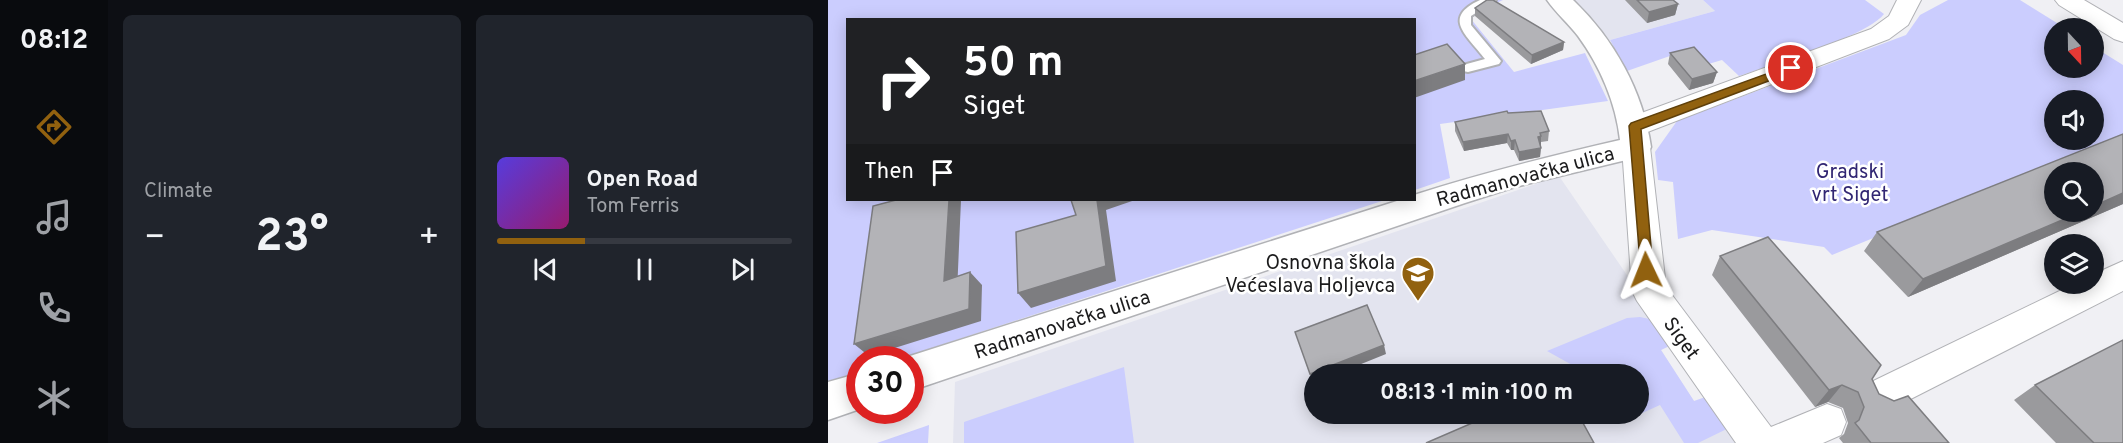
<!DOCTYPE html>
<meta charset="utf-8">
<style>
body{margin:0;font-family:Overpass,sans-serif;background:#20242c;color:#f1f3f6;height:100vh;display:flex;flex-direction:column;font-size:22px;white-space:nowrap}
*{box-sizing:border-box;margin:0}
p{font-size:20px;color:#9ea1a6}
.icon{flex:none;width:33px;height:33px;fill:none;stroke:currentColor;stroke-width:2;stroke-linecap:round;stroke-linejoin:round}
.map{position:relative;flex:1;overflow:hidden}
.side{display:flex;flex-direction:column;gap:15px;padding:15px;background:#0d0f14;width:720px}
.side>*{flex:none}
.guide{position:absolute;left:18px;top:18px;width:570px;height:183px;border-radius:0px;box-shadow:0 3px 15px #0003;background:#202124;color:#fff;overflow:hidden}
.needle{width:39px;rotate:158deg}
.tools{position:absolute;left:1216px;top:18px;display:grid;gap:12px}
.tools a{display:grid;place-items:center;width:60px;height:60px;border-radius:50%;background:#171b24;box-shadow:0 3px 15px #0003;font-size:30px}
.speed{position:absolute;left:18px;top:346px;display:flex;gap:12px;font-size:30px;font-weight:700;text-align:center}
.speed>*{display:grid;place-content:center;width:78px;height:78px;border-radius:50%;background:#171b24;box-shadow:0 3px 15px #0003;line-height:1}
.speed .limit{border:9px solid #d22;background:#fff;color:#111}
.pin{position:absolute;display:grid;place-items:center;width:51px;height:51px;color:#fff;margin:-26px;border:3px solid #fff;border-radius:50%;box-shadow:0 2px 6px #0007}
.me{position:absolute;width:66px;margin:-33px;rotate:358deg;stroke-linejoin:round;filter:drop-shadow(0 0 4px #0008)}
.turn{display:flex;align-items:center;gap:21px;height:126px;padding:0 18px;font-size:27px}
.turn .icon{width:78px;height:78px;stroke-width:2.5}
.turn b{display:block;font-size:42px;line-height:51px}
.then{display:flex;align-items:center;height:57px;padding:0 18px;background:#0003;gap:12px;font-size:22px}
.big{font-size:45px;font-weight:700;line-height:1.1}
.side .card{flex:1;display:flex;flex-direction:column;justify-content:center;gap:9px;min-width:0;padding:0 21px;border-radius:9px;background:#20242c}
.song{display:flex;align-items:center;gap:18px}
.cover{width:72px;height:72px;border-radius:9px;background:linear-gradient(135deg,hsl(250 70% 55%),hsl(320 70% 35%))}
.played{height:6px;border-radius:3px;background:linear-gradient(90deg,#91610f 30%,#363941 30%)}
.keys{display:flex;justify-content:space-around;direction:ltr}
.heat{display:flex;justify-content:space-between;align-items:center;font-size:33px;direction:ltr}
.side .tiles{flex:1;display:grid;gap:15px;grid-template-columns:repeat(2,1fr)}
.trip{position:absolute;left:476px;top:364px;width:345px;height:60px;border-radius:30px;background:#171b24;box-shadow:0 3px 15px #0003;font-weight:700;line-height:60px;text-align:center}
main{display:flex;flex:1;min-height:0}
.dock{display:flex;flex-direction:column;width:108px;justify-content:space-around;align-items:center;background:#090b0e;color:#9ea1a6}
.dock .icon{width:42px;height:42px}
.dock .active{color:#91610f}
.dock b{font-size:27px;color:#f1f3f6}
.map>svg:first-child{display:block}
.built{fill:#e3e4ef;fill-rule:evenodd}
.green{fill:#cbcdfe;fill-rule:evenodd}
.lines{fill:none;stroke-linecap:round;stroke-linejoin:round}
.service-casing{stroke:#b1b2b6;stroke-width:4}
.minor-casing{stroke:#b1b2b6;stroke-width:2}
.tertiary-casing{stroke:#b1b2b6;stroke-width:3}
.service{fill:#fff;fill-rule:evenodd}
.minor{fill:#fff;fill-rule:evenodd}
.tertiary{fill:#fff;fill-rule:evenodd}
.wall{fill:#9a9a9d}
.shaded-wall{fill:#7d7d80}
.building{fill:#b3b3b7;stroke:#7d7d80;stroke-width:1.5}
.route{fill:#91610f;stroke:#5e3f0a;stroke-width:1.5}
.labels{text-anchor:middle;stroke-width:5;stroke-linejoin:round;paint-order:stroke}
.park-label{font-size:20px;fill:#312673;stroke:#fff}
.street-label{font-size:20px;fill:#1b1b1c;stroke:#fff}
.poi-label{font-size:20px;fill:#1b1b1c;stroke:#fff;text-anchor:end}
</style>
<main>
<nav class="dock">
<b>08:12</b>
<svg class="icon active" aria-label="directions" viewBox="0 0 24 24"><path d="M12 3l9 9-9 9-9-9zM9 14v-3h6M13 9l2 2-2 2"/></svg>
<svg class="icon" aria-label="music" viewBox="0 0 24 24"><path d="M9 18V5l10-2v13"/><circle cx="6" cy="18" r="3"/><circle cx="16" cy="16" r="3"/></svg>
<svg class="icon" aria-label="phone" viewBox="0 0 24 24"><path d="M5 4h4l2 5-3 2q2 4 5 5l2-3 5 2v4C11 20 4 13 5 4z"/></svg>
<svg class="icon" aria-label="climate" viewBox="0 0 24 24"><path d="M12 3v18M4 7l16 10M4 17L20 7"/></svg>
</nav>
<section class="side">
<div class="tiles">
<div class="card"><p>Climate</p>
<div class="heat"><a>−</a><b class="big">23°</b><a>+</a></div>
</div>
<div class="card">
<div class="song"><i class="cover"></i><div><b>Open Road</b><p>Tom Ferris</p></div></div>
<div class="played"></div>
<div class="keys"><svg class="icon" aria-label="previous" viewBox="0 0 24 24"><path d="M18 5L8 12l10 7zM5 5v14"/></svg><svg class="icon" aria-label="pause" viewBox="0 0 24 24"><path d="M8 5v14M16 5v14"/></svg><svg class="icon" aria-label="next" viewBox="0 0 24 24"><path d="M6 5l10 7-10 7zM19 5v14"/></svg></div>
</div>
</div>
</section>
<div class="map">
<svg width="1295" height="443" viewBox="0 0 1295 443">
<rect width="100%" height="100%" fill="#f0f0f4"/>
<!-- built -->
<path class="built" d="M744 0H875L887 11 778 41Z
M731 176 801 278 846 335 833 350 866 401 922 443H125L127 382ZM486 375H810V414H486Z"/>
<!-- green -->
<path class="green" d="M0 0H675L650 11 643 19 686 72 757 53 780 101 612 124 622 178 587 190 586 20H20V200H557L67 360H32L31 372 0 382Z
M875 0H1037L1056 14C1038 37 944 64 911 76L894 60 877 65 859 50 799 71 782 40 887 11Z
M1120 0H1192L1237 28H1227V68H1266V47L1295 65V135L1004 255 996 247 884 230 850 239 845 182 830 180 827 152 849 121 1078 35 1092 15ZM1227 100H1266V140H1227Z
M812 317 826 320 846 344 833 350 866 401 883 395 909 424 870 443H856L832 405 810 415 808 414 810 375H762L719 351 799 318Z
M296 367 306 443H136V422Z
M101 425 100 443H49Z"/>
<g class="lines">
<!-- service casing -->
<g class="service-casing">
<path id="service" d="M652 0H668L643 16V25L673 61 671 64 640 72 635 71 633 68 635 65 657 59C639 35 613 18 652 0Z"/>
</g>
<!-- minor casing -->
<g class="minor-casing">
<path id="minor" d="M1069 0H1093L1080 25 1061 39 817 133 807 136 797 133 793 126 797 119 1043 29 1061 16Z
M1227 0H1256L1295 23V42L1286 39 1231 5Z
M808 137 818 140 822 147 838 287 943 427 999 404 1013 409 1018 422 1013 435 995 443H908L809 301 804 291 794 147 798 140Z
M1295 261V291L1063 409 1050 415 1037 409 1031 397 1037 385 1246 284H1266V274Z"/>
</g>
<!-- tertiary casing -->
<g class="tertiary-casing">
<path id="tertiary" d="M719 0H745C786 39 815 91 823 147L819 155 687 187 637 203 82 391V360H72L82 356 572 200H586V195C654 173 723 156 792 140 788 103 772 66 750 36 740 23 728 13 719 0Z
M32 373V409L0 420V382Z"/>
</g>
<!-- service -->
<use href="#service" class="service"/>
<!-- minor -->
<use href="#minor" class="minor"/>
<!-- tertiary -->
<use href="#tertiary" class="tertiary"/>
</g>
<!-- wall -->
<path class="wall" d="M797 0H845L850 4 847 15 819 23Z
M647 8 736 42 735 50 703 64 647 16Z
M842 53 889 72 885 83 861 90 840 64Z
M680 113 721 131 720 141 713 142 712 157 691 161 686 150H683L679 143 636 151 627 131V122Z
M1295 134V204L1080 297 1036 251 1049 232Z
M892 256 1044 379 1051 394 1121 443H1015L1011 438 1016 434 1020 423 1015 408 1000 402 987 407 884 275Z
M1207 385 1295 443H1228L1186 400Z"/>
<!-- shaded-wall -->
<path class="shaded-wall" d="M850 4 847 15 819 23 821 12Z
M736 42 735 50 703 64 704 55Z
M637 64V80L586 98V81Z
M889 72 885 83 861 90 864 79Z
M680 134 679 143 636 151 635 142Z
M713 136V145L709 146 710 137Z
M687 140 686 150H683V141Z
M713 148 712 157 691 161V152Z
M1295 193V204L1080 297 1095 279 1253 212H1266V206Z
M121 200H133L129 293 116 281Z
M269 200H307L278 210 288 281 203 308 190 293Z
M142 272 154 285 153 321 41 356 26 344Z
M556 345 558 354 506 375H486L485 383 482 374Z
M1014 385 1000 402 987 407 1001 390Z"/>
<!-- building -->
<path class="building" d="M659 0H665L736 42 704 55 647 8Z
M809 0H845L850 4 821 12Z
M619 44 637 64 586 81V55Z
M866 47 889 72 864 79 842 53Z
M679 111 680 113 713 111 721 131 712 133 713 136 710 137 713 148 691 152 687 140 683 141 680 134 635 142 627 122Z
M1295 134V193L1266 206V172H1227V212H1253L1095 279 1049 232Z
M68 200H121L116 281 142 272 141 309 26 344 45 206Z
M243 200H269L278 266 190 293 188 232 248 215Z
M940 237 1053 365 1044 379 1051 394 1066 401 1080 396 1121 443H1043L1027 423 1031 420 1036 407 1030 392 1014 385 1001 390 892 256Z
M539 305 556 345 482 374 467 332Z
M1295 340V443H1266L1207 385Z
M665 414H750L766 443H598Z"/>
<!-- route -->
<path class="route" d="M963 65 969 68 967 71 813 129 825 270 823 274H813L801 126 803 123Z"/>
<!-- icons -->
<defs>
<g id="school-pin" transform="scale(1.725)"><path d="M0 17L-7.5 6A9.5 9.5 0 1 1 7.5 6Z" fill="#91610f" stroke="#fff"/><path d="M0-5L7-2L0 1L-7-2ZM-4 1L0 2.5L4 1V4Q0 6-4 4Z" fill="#fff"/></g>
</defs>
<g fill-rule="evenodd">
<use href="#school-pin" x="590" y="273"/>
</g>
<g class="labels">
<!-- park labels -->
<g class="park-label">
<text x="1022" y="178">Gradski<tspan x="1022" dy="23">vrt Siget</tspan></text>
</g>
<!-- street labels -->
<g class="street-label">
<text transform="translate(697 176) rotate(-15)" y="7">Radmanovačka ulica</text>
<text transform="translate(234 324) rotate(-18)" y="7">Radmanovačka ulica</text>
<text transform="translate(854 338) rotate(54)" y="7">Siget</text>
</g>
<!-- poi labels -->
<g class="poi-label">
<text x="567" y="269">Osnovna škola<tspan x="567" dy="23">Većeslava Holjevca</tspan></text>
</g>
</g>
</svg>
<div class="tools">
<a><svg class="needle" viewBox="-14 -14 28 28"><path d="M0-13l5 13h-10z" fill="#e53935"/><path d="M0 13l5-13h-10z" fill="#9ea1a6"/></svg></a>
<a><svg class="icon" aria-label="sound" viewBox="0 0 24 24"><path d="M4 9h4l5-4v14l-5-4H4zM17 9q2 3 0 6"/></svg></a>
<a><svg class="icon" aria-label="search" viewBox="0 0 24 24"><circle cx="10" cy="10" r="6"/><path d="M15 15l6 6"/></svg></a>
<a><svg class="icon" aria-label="layers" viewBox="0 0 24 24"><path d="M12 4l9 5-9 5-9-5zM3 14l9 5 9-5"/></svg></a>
</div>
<div class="speed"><div class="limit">30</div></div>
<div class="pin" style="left:963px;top:68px;background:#d93025"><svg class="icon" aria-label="arrive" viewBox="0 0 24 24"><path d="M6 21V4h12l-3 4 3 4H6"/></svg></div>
<svg class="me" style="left:818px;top:270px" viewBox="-20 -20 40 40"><path d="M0-17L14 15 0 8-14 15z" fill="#91610f" stroke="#fff" stroke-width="4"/></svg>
<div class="trip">08:13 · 1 min · 100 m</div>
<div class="guide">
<div class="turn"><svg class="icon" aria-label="right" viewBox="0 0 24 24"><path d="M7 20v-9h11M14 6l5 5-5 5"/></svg><div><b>50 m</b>Siget</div></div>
<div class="then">Then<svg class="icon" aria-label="arrive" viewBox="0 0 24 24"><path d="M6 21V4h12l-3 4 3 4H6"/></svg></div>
</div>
</div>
</main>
